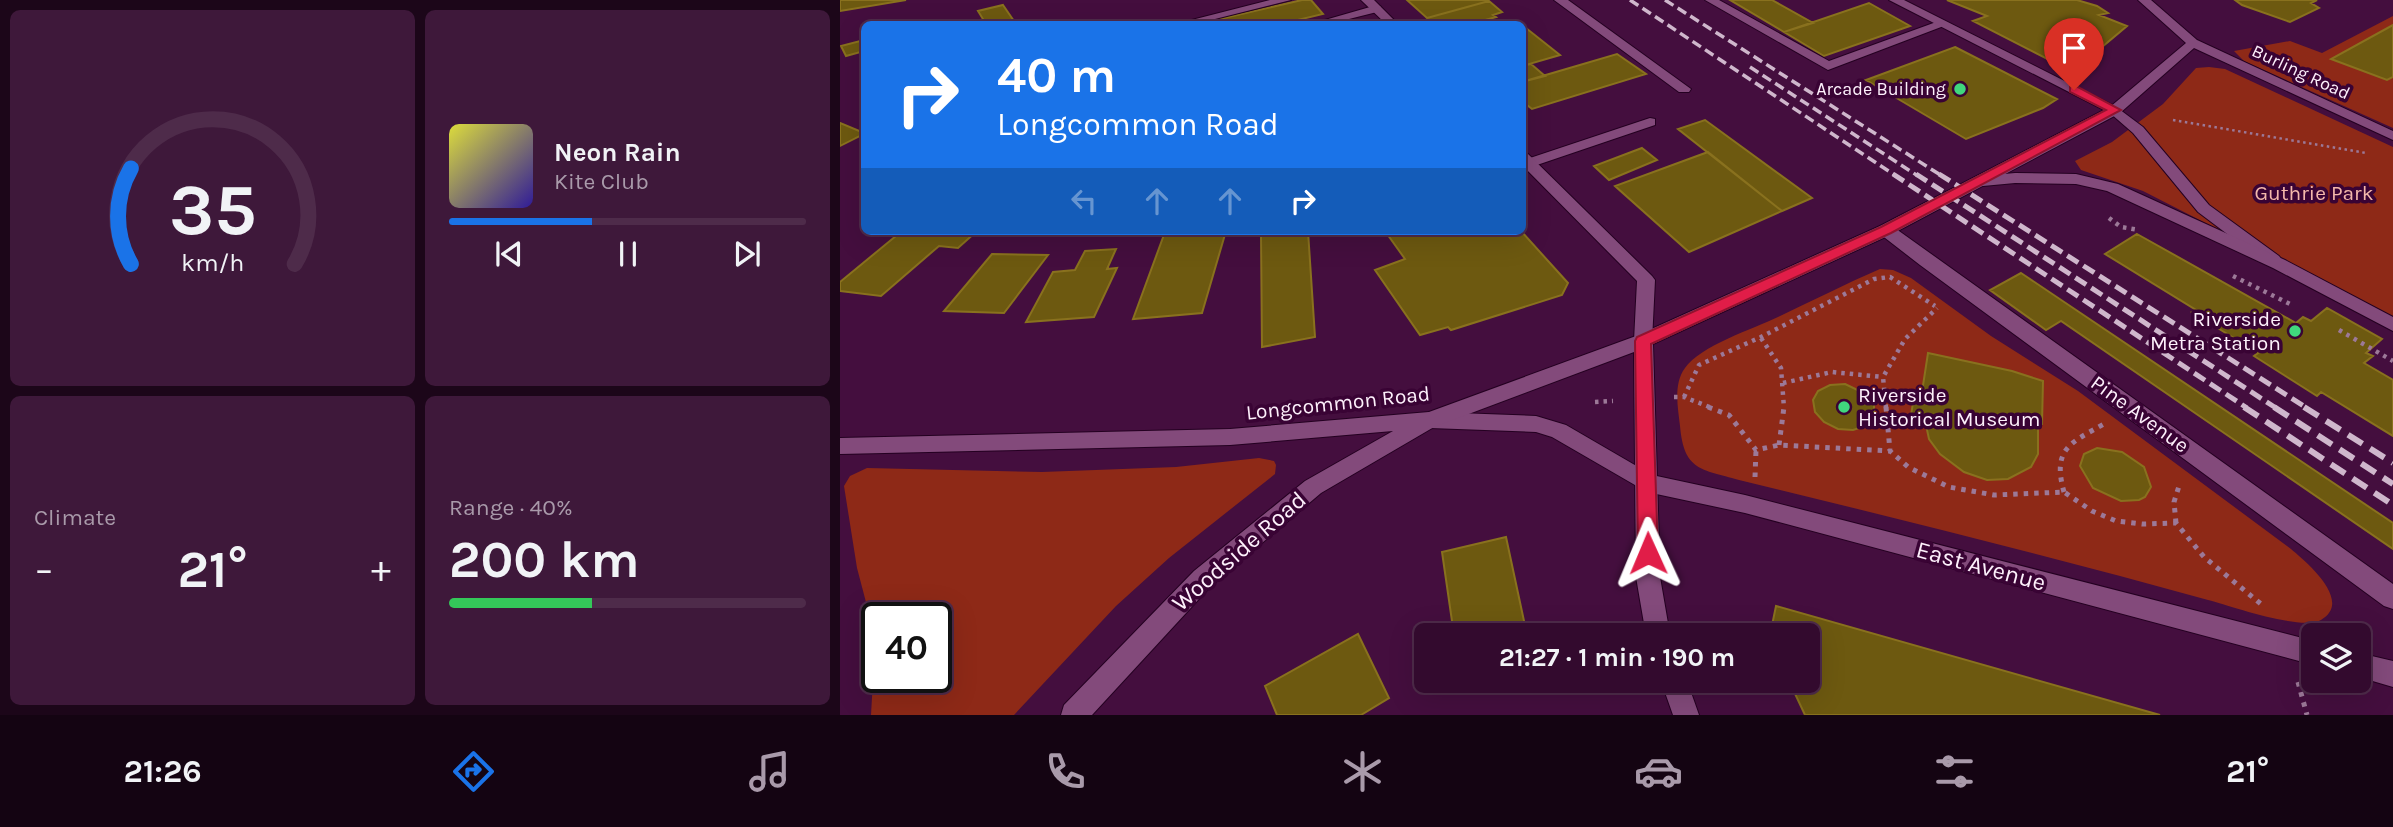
<!DOCTYPE html>
<meta charset="utf-8">
<style>
body{margin:0;font-family:Karla,sans-serif;background:#3e183a;color:#f1f3f6;height:100vh;display:flex;flex-direction:column;font-size:26px;white-space:nowrap}
*{box-sizing:border-box;margin:0}
p{font-size:23px;color:#a99aaa}
.icon{flex:none;width:38px;height:38px;fill:none;stroke:currentColor;stroke-width:2;stroke-linecap:round;stroke-linejoin:round}
.map{position:relative;flex:1;overflow:hidden}
.side{display:flex;flex-direction:column;gap:10px;padding:10px;background:#1c0619;width:840px}
.side>*{flex:none}
.banner{position:absolute;left:21px;top:21px;width:665px;height:214px;border-radius:10px;box-shadow:0 7px 28px #0002,0 0 0 2px #4e2b4a;background:#1a73e8;color:#fff;overflow:hidden}
.buttons{position:absolute;left:1461px;top:623px;display:grid;gap:14px}
.buttons a{display:grid;place-items:center;width:70px;height:70px;border-radius:10px;background:#330a2e;box-shadow:0 7px 28px #0002,0 0 0 2px #4e2b4a;font-size:35px}
.speed{position:absolute;left:21px;top:602px;display:flex;gap:14px;font-size:35px;font-weight:700;text-align:center}
.speed>*{display:grid;place-content:center;width:91px;height:91px;border-radius:50%;background:#330a2e;box-shadow:0 7px 28px #0002,0 0 0 2px #4e2b4a;line-height:1}
.speed .limit{border:4px solid #111;border-radius:10px;background:#fff;color:#111}
.pin{position:absolute;display:grid;place-items:center;width:60px;height:60px;color:#fff;margin:-72px -30px;border-radius:50% 50% 50% 0;rotate:-45deg;box-shadow:0 0 7px #0007}
.pin .icon{rotate:45deg}
.me{position:absolute;width:77px;margin:-38px;rotate:359deg;stroke-linejoin:round;filter:drop-shadow(0 0 5px #0008)}
.turn{display:flex;align-items:center;gap:24px;height:147px;padding:0 21px;font-size:32px}
.turn .icon{width:91px;height:91px;stroke-width:2.5}
.turn b{display:block;font-size:49px;line-height:60px}
.lanes{display:flex;align-items:center;height:66px;padding:0 21px;background:#0003;justify-content:center;gap:35px;direction:ltr}
.lanes .off{opacity:.35}
.big{font-size:52px;font-weight:700;line-height:1.1}
.side .widget{flex:1;display:flex;flex-direction:column;justify-content:center;gap:10px;min-width:0;padding:0 24px;border-radius:10px;background:#3e183a}
.side .dial{align-items:center;gap:0}
.dial svg{height:182px;overflow:visible;fill:none;stroke:#4e2b4a;stroke-width:7;stroke-linecap:round;text-anchor:middle}
.dial text{fill:#f1f3f6;stroke:none}
.song{display:flex;align-items:center;gap:21px}
.cover{width:84px;height:84px;border-radius:10px;background:linear-gradient(135deg,hsl(60 70% 55%),hsl(250 70% 35%))}
.played{height:7px;border-radius:4px;background:linear-gradient(90deg,#1a73e8 40%,#4e2b4a 40%)}
.keys{display:flex;justify-content:space-around;direction:ltr}
.heat{display:flex;justify-content:space-between;align-items:center;font-size:38px;direction:ltr}
.charge{height:10px;border-radius:5px;background:linear-gradient(90deg,#34c759 40%,#4e2b4a 0)}
.side .tiles{flex:1;display:grid;gap:10px;grid-template-columns:repeat(2,1fr)}
.trip{position:absolute;left:574px;top:623px;width:406px;height:70px;border-radius:10px;background:#330a2e;box-shadow:0 7px 28px #0002,0 0 0 2px #4e2b4a;font-weight:700;line-height:70px;text-align:center}
.tab-bar{display:flex;height:112px;justify-content:space-around;align-items:center;background:#140412;color:#a99aaa}
.tab-bar .icon{width:49px;height:49px}
.tab-bar .on{color:#1a73e8}
.tab-bar b{font-size:32px;color:#f1f3f6}
main{display:flex;flex:1;min-height:0}
.map>svg:first-child{display:block}
.green{fill:#8e2917;fill-rule:evenodd}
.building{fill:#6d5910;stroke:#89711e;stroke-width:2}
.lines{fill:none;stroke-linecap:round;stroke-linejoin:round}
.service-casing{stroke:#240021;stroke-width:2}
.minor-casing{stroke:#240021;stroke-width:2}
.tertiary-casing{stroke:#240021;stroke-width:2}
.path-far2{stroke:#9c7998;stroke-width:2.5;stroke-dasharray:2.5 3.5;stroke-linecap:butt}
.path-far1{stroke:#9c7998;stroke-width:4.5;stroke-dasharray:3.5 5;stroke-linecap:butt}
.path{stroke:#9c7998;stroke-width:5;stroke-dasharray:4.5 6;stroke-linecap:butt}
.service{fill:#834a7b;fill-rule:evenodd}
.minor{fill:#834a7b;fill-rule:evenodd}
.tertiary{fill:#834a7b;fill-rule:evenodd}
.rail-far2{stroke:#cfb7cc;stroke-width:3.5;stroke-dasharray:10 5;stroke-linecap:butt}
.rail-far1{stroke:#cfb7cc;stroke-width:5;stroke-dasharray:13 6;stroke-linecap:butt}
.rail{stroke:#cfb7cc;stroke-width:6;stroke-dasharray:17 9;stroke-linecap:butt}
.route{fill:#e11d48;stroke:#92132f;stroke-width:2}
.poi-dot{fill:#40d77d;stroke:#390334;stroke-width:2.5}
.labels{text-anchor:middle;stroke-width:7;stroke-linejoin:round;paint-order:stroke}
.far-street-label{font-size:18px;fill:#fdf0fb;stroke:#390334}
.far-poi-label{font-size:18px;fill:#fdf0fb;stroke:#390334;text-anchor:end}
.park-label{font-size:21px;fill:#f4b8ab;stroke:#390334}
.poi-label{font-size:21px;fill:#fdf0fb;stroke:#390334;text-anchor:end}
.street-label{font-size:21px;fill:#fdf0fb;stroke:#390334}
.near-street-label{font-size:24px;fill:#fdf0fb;stroke:#390334}
</style>
<main>
<section class="side">
<div class="tiles">
<div class="widget dial"><svg viewBox="0 0 100 80">
<path d="M14 69A42 42 0 1 1 86 69"/>
<path d="M14 69A42 42 0 0 1 14 27" stroke="#1a73e8"/>
<text x="50" y="56" font-size="32" font-weight="700">35</text>
<text x="50" y="72" font-size="11">km/h</text>
</svg></div>
<div class="widget">
<div class="song"><i class="cover"></i><div><b>Neon Rain</b><p>Kite Club</p></div></div>
<div class="played"></div>
<div class="keys"><svg class="icon" aria-label="previous" viewBox="0 0 24 24"><path d="M18 5L8 12l10 7zM5 5v14"/></svg><svg class="icon" aria-label="pause" viewBox="0 0 24 24"><path d="M8 5v14M16 5v14"/></svg><svg class="icon" aria-label="next" viewBox="0 0 24 24"><path d="M6 5l10 7-10 7zM19 5v14"/></svg></div>
</div>
<div class="widget"><p>Climate</p>
<div class="heat"><a>−</a><b class="big">21°</b><a>+</a></div>
</div>
<div class="widget"><p>Range · 40%</p><b class="big">200 km</b><div class="charge"></div></div>
</div>
</section>
<div class="map">
<svg width="1553" height="715" viewBox="0 0 1553 715">
<rect width="100%" height="100%" fill="#440e3e"/>
<!-- green -->
<path class="green" d="M1553 16V128L1404 61 1394 51 1450 41 1482 53Z
M1369 67 1385 69 1553 147V319L1303 191 1241 170 1235 161 1272 142 1323 104 1356 68Z
M1040 269 1053 270 1071 278 1151 336 1238 391 1451 549C1465 561 1514 601 1481 620 1461 631 1391 606 1368 600 1212 557 1056 518 899 480 861 469 844 471 840 426 838 408 833 384 845 368 860 346 913 329 938 317 972 301 1005 284 1040 269Z
M419 458 434 461 436 465 435 474 329 558 276 606 174 715H31L34 662 27 606 17 568 4 486 10 476 27 468 202 472 336 467ZM37 618H96V677H37Z"/>
<!-- building -->
<path class="building" d="M0 0H66L0 11Z
M462 0H471L483 14 441 24H358Z
M567 0H648L649 1 587 18Z
M890 0H932L973 23 944 32Z
M1107 0H1237L1257 6 1268 13 1259 15 1287 26 1237 68 1227 69 1133 21 1147 16Z
M1395 0H1477L1471 3 1479 8 1450 22 1402 5Z
M649 1 662 12 653 15 656 17 631 24H594L587 18Z
M1029 3 1070 26 984 56 944 32Z
M163 5 176 24H146L138 11Z
M682 25 720 55 682 66Z
M1553 25V77L1547 80 1491 59Z
M24 40V51L6 56 1 46Z
M1115 47 1217 99 1203 108 1126 139 1026 80Z
M777 54 806 74 692 109 682 101V82Z
M691 64 705 76 682 82V66Z
M865 120 972 198 942 211 838 129Z
M0 123 24 133V134L0 146Z
M802 148 817 160 769 180 754 166Z
M868 152 942 211 849 252 775 186Z
M62 231H137L118 248 99 246 41 296 0 291V282Z
M386 231 362 313 293 319 325 232Z
M447 231H468L475 337 422 347 421 235Z
M545 231H681L728 283 722 295 611 330 608 327 580 335 535 270 565 259Z
M1297 234 1456 323 1463 317 1471 321 1487 308 1542 339 1526 353 1533 356 1524 363 1553 380V436L1481 392 1477 396 1414 356 1418 353 1352 312 1356 310 1265 254Z
M276 249 267 269 277 268 254 317 186 322 213 272 235 270 245 251Z
M152 254 208 255 164 313 104 311Z
M1181 273 1553 523V549L1221 321 1206 330 1150 290Z
M1088 353 1172 371 1203 381 1202 424H1198V454L1191 467 1168 479 1147 480 1124 472 1100 454 1089 439 1086 425 1070 421 1075 391 1082 392Z
M1005 384 1026 394 1034 405V417L1026 426 1013 430 998 429 984 422 975 412 973 400 978 391 990 385Z
M1257 448 1282 452 1304 467 1311 487 1305 497 1299 500 1281 501 1253 488 1240 466 1244 454Z
M666 537 687 635H614L602 552Z
M936 606 1320 715H965L949 681H968V635H930Z
M518 634 549 698 521 715H437L425 686Z"/>
<g class="lines">
<!-- service casing -->
<g class="service-casing">
<path id="service" d="M430 0H451L355 24H336Z
M714 0H728L851 89 849 92H839Z
M865 0H879L989 61 1099 21 1109 24 988 70Z
M537 5 541 7V11L489 24H471Z
M1275 106 1303 127 1369 205 1439 256 1442 260 1439 264H1427L1358 212 1293 133 1270 113V107Z
M810 118 815 119V125L694 166 682 165 684 160Z"/>
</g>
<!-- minor casing -->
<g class="minor-casing">
<path id="minor" d="M521 0H534L558 24H546Z
M1049 0H1064L1282 110 1280 113H1270Z
M682 152 687 153 812 276 815 280 812 341 810 346H796L794 341 797 281 682 165Z
M1175 173 1236 174 1278 184 1445 260 1553 317V331L1433 268 1267 191 1236 184 1175 183 1143 186 1135 181 1143 176Z
M1046 225 1052 226 1553 584V609L1544 606 1080 265 1040 234 1038 230 1040 226Z
M590 412 696 416 726 425 812 475 905 495 1474 641V665L905 513 807 492 712 437 696 432 590 428 583 426 580 420 583 414Z
M1519 653 1553 661V687L1519 677Z"/>
</g>
<!-- tertiary casing -->
<g class="tertiary-casing">
<path id="tertiary" d="M1298 0H1311L1357 40 1553 131V140L1354 48 1280 113 1052 234 813 344 820 577 830 635H806L796 577 794 352 594 427 481 493 370 587 252 715H221L224 705 354 571 465 481 553 431 390 445 0 454V438L390 429 589 412 796 336 1040 226 1270 107 1346 43Z
M821 681H847L859 715H833Z"/>
</g>
<!-- path-far2 -->
<path class="path-far2" d="M1333 120 1526 153"/>
<!-- path-far1 -->
<path class="path-far1" d="M1269 218 1281 227 1299 230
M1393 276 1454 306
M1499 330 1553 361
M921 338 941 368 944 408
M943 383 992 372 1043 377
M834 397H844L872 408
M844 397 859 365 921 337 1034 279 1050 277 1095 306
M755 402 773 401
M1046 408 1043 377 1065 339 1097 308"/>
<!-- path -->
<path class="path" d="M868 407 889 415 916 450 939 445 1050 451 1068 467 1109 487 1154 495 1224 492 1252 511 1276 521 1302 524 1336 523 1364 557 1421 604
M1046 407 1050 451
M939 445 944 407
M915 477 916 450
M1224 492C1212 449 1230 443 1264 424
M1336 523 1334 502 1340 483
M1458 682 1467 715"/>
<!-- service -->
<use href="#service" class="service"/>
<!-- minor -->
<use href="#minor" class="minor"/>
<!-- tertiary -->
<use href="#tertiary" class="tertiary"/>
<!-- rail-far2 -->
<path class="rail-far2" d="M790 0 1056 176
M825 0 1102 176
M910 67 1078 176"/>
<!-- rail-far1 -->
<path class="rail-far1" d="M1053 174 1407 408
M1076 174 1436 408
M1099 174 1467 408"/>
<!-- rail -->
<path class="rail" d="M1404 407 1553 505
M1434 407 1553 484
M1464 407 1553 463"/>
</g>
<!-- route -->
<path class="route" d="M1230 87H1238L1281 110 1051 233 811 344 818 553 815 559 808 562 801 559 798 553 795 341 797 337 1041 227 1266 110 1230 92Z"/>
<!-- markers -->
<g class="poi-dot">
<circle cx="1120" cy="89" r="7"/>
<circle cx="1455" cy="331" r="7"/>
<circle cx="1004" cy="407" r="7"/>
</g>
<g class="labels">
<!-- far-street labels -->
<g class="far-street-label">
<text transform="translate(1461 72) rotate(25)" y="6">Burling Road</text>
</g>
<!-- far-poi labels -->
<g class="far-poi-label">
<text x="1106" y="95">Arcade Building</text>
</g>
<!-- park labels -->
<g class="park-label">
<text x="1474" y="200">Guthrie Park</text>
</g>
<!-- poi labels -->
<g class="poi-label">
<text x="1441" y="326">Riverside<tspan x="1441" dy="24">Metra Station</tspan></text>
<text x="1018" y="402" text-anchor="start">Riverside<tspan x="1018" dy="24">Historical Museum</tspan></text>
</g>
<!-- street labels -->
<g class="street-label">
<text transform="translate(498 403) rotate(-6)" y="7">Longcommon Road</text>
<text transform="translate(1300 414) rotate(36)" y="7">Pine Avenue</text>
</g>
<!-- near-street labels -->
<g class="near-street-label">
<text transform="translate(399 551) rotate(-41)" y="8">Woodside Road</text>
<text transform="translate(1141 566) rotate(15)" y="8">East Avenue</text>
</g>
</g>
</svg>
<div class="buttons">
<a><svg class="icon" aria-label="layers" viewBox="0 0 24 24"><path d="M12 4l9 5-9 5-9-5zM3 14l9 5 9-5"/></svg></a>
</div>
<div class="speed"><div class="limit">40</div></div>
<div class="pin" style="left:1234px;top:90px;background:#d93025"><svg class="icon" aria-label="arrive" viewBox="0 0 24 24"><path d="M6 21V4h12l-3 4 3 4H6"/></svg></div>
<svg class="me" style="left:808px;top:553px" viewBox="-20 -20 40 40"><path d="M0-17L14 15 0 8-14 15z" fill="#e11d48" stroke="#fff" stroke-width="4"/></svg>
<div class="trip">21:27 · 1 min · 190 m</div>
<div class="banner">
<div class="turn"><svg class="icon" aria-label="right" viewBox="0 0 24 24"><path d="M7 20v-9h11M14 6l5 5-5 5"/></svg><div><b>40 m</b>Longcommon Road</div></div>
<div class="lanes"><svg class="icon off" aria-label="left" viewBox="0 0 24 24"><path d="M17 20v-9H6M10 6l-5 5 5 5"/></svg><svg class="icon off" aria-label="ahead" viewBox="0 0 24 24"><path d="M12 20V5M6 11l6-6 6 6"/></svg><svg class="icon off" aria-label="ahead" viewBox="0 0 24 24"><path d="M12 20V5M6 11l6-6 6 6"/></svg><svg class="icon" aria-label="right" viewBox="0 0 24 24"><path d="M7 20v-9h11M14 6l5 5-5 5"/></svg></div>
</div>
</div>
</main>
<nav class="tab-bar">
<b>21:26</b>
<svg class="icon on" aria-label="directions" viewBox="0 0 24 24"><path d="M12 3l9 9-9 9-9-9zM9 14v-3h6M13 9l2 2-2 2"/></svg>
<svg class="icon" aria-label="music" viewBox="0 0 24 24"><path d="M9 18V5l10-2v13"/><circle cx="6" cy="18" r="3"/><circle cx="16" cy="16" r="3"/></svg>
<svg class="icon" aria-label="phone" viewBox="0 0 24 24"><path d="M5 4h4l2 5-3 2q2 4 5 5l2-3 5 2v4C11 20 4 13 5 4z"/></svg>
<svg class="icon" aria-label="climate" viewBox="0 0 24 24"><path d="M12 3v18M4 7l16 10M4 17L20 7"/></svg>
<svg class="icon" aria-label="car" viewBox="0 0 24 24"><path d="M5 17H2v-5l4-1 3-4h7l3 4 3 1v5h-3M9 17h6M6 11h13"/><circle cx="7" cy="17" r="2"/><circle cx="17" cy="17" r="2"/></svg>
<svg class="icon" aria-label="filters" viewBox="0 0 24 24"><path d="M4 7h16M4 17h16"/><circle cx="9" cy="7" r="2"/><circle cx="15" cy="17" r="2"/></svg>
<b>21°</b>
</nav>
